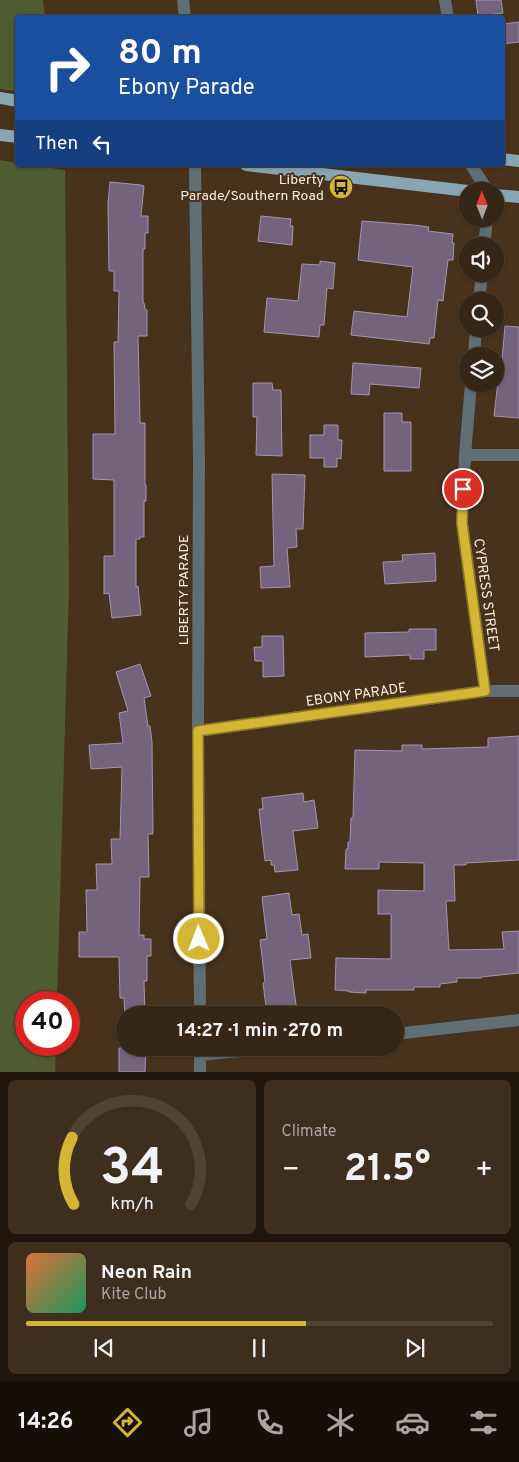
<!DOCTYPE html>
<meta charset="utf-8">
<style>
body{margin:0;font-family:Overpass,sans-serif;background:#3d2e1e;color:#f1f3f6;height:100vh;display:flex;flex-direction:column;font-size:19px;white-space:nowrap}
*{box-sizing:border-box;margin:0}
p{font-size:16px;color:#aaa5a0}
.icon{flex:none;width:28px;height:28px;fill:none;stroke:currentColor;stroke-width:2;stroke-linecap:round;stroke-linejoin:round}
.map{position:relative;height:1072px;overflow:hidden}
.sheet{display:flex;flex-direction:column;gap:8px;padding:8px;background:#1e150c;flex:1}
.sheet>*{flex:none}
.top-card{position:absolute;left:15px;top:15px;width:490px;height:152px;border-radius:5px;box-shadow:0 1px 4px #0004,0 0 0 1px #504334;background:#1a4fa0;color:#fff;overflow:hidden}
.needle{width:32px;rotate:359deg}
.controls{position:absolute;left:459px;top:182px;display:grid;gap:10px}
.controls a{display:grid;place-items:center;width:45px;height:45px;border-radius:50%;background:#362615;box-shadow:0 1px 4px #0004,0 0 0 1px #504334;font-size:25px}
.speed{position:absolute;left:15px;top:991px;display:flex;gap:10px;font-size:25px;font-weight:700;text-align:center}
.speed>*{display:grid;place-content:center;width:65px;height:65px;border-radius:50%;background:#362615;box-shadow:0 1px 4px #0004,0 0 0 1px #504334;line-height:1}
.speed .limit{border:8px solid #d22;background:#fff;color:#111}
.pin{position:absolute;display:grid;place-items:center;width:42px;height:42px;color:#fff;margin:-21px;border:2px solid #fff;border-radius:50%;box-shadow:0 1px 5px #0007}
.me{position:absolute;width:55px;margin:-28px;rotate:359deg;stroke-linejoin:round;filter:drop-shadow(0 0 4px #0008)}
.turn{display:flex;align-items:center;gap:18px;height:105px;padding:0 20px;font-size:22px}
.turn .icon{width:65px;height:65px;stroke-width:2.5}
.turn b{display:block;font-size:35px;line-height:42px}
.then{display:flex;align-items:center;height:48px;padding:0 20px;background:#0003;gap:10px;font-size:19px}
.big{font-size:38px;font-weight:700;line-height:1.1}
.sheet .card{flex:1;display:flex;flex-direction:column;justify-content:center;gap:8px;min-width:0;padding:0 18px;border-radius:8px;background:#3d2e1e}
.sheet .dial{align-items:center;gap:0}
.dial svg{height:130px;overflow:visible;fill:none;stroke:#504334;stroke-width:7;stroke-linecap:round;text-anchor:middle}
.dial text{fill:#f1f3f6;stroke:none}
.song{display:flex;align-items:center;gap:15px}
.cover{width:60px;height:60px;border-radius:8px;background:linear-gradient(135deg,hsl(20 70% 55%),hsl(150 70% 35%))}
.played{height:5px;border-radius:2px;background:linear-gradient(90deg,#d4b635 60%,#504334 60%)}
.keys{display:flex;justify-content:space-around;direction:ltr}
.heat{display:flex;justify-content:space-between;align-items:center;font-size:28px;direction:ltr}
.sheet .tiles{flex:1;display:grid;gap:8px;grid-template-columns:1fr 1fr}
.card:last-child{grid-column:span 2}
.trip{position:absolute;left:116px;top:1006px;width:288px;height:50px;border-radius:25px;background:#362615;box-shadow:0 1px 4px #0004,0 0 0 1px #504334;font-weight:700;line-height:50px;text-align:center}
.tab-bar{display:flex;height:80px;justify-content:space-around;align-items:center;background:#160f08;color:#aaa5a0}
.tab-bar .icon{width:35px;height:35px}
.tab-bar .on{color:#d4b635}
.tab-bar b{font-size:22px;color:#f1f3f6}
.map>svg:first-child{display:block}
.green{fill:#505c32}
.building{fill:#75637e;stroke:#a693b0}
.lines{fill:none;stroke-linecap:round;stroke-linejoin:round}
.minor{stroke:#606f76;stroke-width:12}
.major{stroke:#86a6b3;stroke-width:12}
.route-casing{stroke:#8a7622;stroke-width:12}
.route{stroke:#d4b635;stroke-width:9}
.labels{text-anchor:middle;stroke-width:4;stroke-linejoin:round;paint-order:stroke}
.poi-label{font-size:14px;fill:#faecdf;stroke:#48321c;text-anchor:end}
.street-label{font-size:14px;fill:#faecdf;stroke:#48321c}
</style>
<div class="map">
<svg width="519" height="1072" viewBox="0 0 519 1072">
<rect width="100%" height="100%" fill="#48321c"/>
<!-- green -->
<path class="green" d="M0 0H43L45 17 18 18 17 91 0 89Z
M0 160 17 163 18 165H31L65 170 69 588 57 1002H26V1045H56L55 1072H0Z"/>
<!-- building -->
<path class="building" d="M476 0H501L503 13 478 16Z
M519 22V42L502 44V24Z
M110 182 141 185 144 186 141 216H148V233H145V249H143V303H144L145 309 147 310V336H138L140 423H145V485H146V501H144V537H140V539H136V587L138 586 141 615 112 618 109 593 104 594V556H114V480L93 479V434H115L114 342H118L119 291H114V271H109L108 204Z
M261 216 291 219 290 226H293L292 245 258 241Z
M362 221 414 225 429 227 428 231 453 234 452 243H454L453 260H448L443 301 438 300 434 338H430L429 344 351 335 354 311 407 317 413 267 358 260Z
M320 261 335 263 333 289 327 288 324 325H320L319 337 264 332 267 298 298 301 302 264 320 265Z
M505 326 519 327V418L494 416 498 381H500Z
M353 363 421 368 419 388 370 384 369 395 351 394Z
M253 383H272L273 390H281L282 456 256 455 257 417H253Z
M384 413H402V422H411V471H384Z
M324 425H338V440H342L341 459 337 458V467H324V458H310V435H324Z
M272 474 305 475 303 529H296L297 547 287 548 290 587 261 588 260 567 274 566Z
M435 553 436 581 385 584 383 562 403 561 402 555Z
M409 629H436V650H424V659H410V655L365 657V633L409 632Z
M262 636H283L284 676 263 677V661H255L254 647H262Z
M140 664 151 696 144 698 148 726H150L152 742 153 834H148L149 877H140L139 935H144V939H151V956H147V981H144L145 1015H125L124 998H120L119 957H79V932H87L86 890H97L96 864H112L111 839H120L122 767 91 769 89 745 123 743 119 713 128 711 116 672Z
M519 736V860L466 863V865H454L455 901H446L449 950 504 949 502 932 519 931V973L481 977V978H457V982L440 984V987H414V990H366V993L349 992V991L335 990 336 958 391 959V914H378V890L424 891V863L379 862V869H345L346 849H348V842H350L351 818H353L355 750 402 751V745H422V749L488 747V738Z
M303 793 304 802 314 800 318 828 293 831 298 870 275 872 274 865H271V860L265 861 259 809H263L262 798Z
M289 893 292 915 299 914 302 935 308 934 311 958 290 960 297 1012 267 1015 263 983 265 982 260 940 267 939 262 897Z
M119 1048H146L145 1072H119Z"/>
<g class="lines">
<!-- minor -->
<path class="minor" d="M183 0 185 18
M445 0 448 18
M195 165 199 460 198 731 200 1015
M471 165 488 191
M484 246 487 219
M479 301 482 274
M474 356 476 329
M471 384 465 455 462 523 485 691
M465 455H519
M198 731 485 691H519
M395 1034 519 1020
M200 1048V1072
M200 1055 272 1048"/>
<!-- major -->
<path class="major" d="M0 98 18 101
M0 135 18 137
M502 159 519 161
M246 165 468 191
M495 195 519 197"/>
</g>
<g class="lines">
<!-- route casing -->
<g class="route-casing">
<path id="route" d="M199 939 198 731 485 691 462 523 463 489"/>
</g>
<!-- route -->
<use href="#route" class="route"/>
</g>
<!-- icons -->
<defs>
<g id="bus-disc" transform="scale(1.25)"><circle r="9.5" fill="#d4b635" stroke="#48321c"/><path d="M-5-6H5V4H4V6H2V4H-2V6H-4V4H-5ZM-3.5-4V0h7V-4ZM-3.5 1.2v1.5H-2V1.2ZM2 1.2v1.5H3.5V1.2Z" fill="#111"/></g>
</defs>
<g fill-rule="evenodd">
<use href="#bus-disc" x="341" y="187"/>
</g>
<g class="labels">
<!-- poi labels -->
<g class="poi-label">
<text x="324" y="184">Liberty<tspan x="324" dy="16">Parade/Southern Road</tspan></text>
</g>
<!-- street labels -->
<g class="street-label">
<text transform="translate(183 590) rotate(-90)" y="5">LIBERTY PARADE</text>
<text transform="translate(487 595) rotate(82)" y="5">CYPRESS STREET</text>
<text transform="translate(356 694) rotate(-8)" y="5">EBONY PARADE</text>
</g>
</g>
</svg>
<div class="controls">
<a><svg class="needle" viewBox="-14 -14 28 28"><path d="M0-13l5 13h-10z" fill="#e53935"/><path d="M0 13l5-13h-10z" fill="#aaa5a0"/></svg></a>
<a><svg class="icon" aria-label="sound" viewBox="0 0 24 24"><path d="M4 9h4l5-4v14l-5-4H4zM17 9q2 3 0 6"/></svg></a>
<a><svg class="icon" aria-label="search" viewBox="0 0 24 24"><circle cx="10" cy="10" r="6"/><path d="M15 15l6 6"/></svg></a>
<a><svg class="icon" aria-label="layers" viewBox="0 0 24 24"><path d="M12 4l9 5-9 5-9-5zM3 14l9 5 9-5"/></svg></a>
</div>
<div class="speed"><div class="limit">40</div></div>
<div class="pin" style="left:463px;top:489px;background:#d93025"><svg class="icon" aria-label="arrive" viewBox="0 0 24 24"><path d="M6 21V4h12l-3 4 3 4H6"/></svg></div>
<svg class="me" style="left:199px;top:939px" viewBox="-20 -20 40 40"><circle r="17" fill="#d4b635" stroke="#fff" stroke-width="3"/><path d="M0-11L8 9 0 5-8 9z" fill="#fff"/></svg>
<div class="trip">14:27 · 1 min · 270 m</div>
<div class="top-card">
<div class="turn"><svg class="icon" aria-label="right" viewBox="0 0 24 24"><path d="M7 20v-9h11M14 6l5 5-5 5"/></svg><div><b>80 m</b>Ebony Parade</div></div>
<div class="then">Then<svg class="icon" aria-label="left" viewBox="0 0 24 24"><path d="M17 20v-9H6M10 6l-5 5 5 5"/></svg></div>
</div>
</div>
<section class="sheet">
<div class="tiles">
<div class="card dial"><svg viewBox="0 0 100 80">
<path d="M14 69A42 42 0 1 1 86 69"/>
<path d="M14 69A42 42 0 0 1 13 28" stroke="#d4b635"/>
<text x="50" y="56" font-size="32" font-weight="700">34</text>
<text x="50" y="72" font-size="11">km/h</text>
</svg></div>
<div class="card"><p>Climate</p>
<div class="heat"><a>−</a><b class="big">21.5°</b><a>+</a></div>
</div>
<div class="card">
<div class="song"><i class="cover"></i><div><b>Neon Rain</b><p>Kite Club</p></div></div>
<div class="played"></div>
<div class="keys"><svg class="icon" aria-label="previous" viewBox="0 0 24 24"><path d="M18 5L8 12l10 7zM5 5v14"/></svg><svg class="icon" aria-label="pause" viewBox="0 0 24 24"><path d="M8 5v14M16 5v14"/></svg><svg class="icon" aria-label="next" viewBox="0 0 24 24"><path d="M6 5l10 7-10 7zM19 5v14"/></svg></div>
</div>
</div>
</section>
<nav class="tab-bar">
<b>14:26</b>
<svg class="icon on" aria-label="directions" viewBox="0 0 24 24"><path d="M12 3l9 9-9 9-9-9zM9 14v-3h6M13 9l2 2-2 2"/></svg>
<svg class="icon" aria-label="music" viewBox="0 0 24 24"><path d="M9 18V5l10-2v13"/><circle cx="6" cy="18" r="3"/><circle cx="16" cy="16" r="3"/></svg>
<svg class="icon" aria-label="phone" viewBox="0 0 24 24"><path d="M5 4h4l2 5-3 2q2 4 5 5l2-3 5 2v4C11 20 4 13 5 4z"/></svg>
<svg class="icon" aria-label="climate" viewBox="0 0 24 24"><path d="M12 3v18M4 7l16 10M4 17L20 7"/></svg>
<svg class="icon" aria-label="car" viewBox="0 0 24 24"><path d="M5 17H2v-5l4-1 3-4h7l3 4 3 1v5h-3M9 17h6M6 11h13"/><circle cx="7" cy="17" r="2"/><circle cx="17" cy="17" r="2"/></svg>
<svg class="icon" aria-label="filters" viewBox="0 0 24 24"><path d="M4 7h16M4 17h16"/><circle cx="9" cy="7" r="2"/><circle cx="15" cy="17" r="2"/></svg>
</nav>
